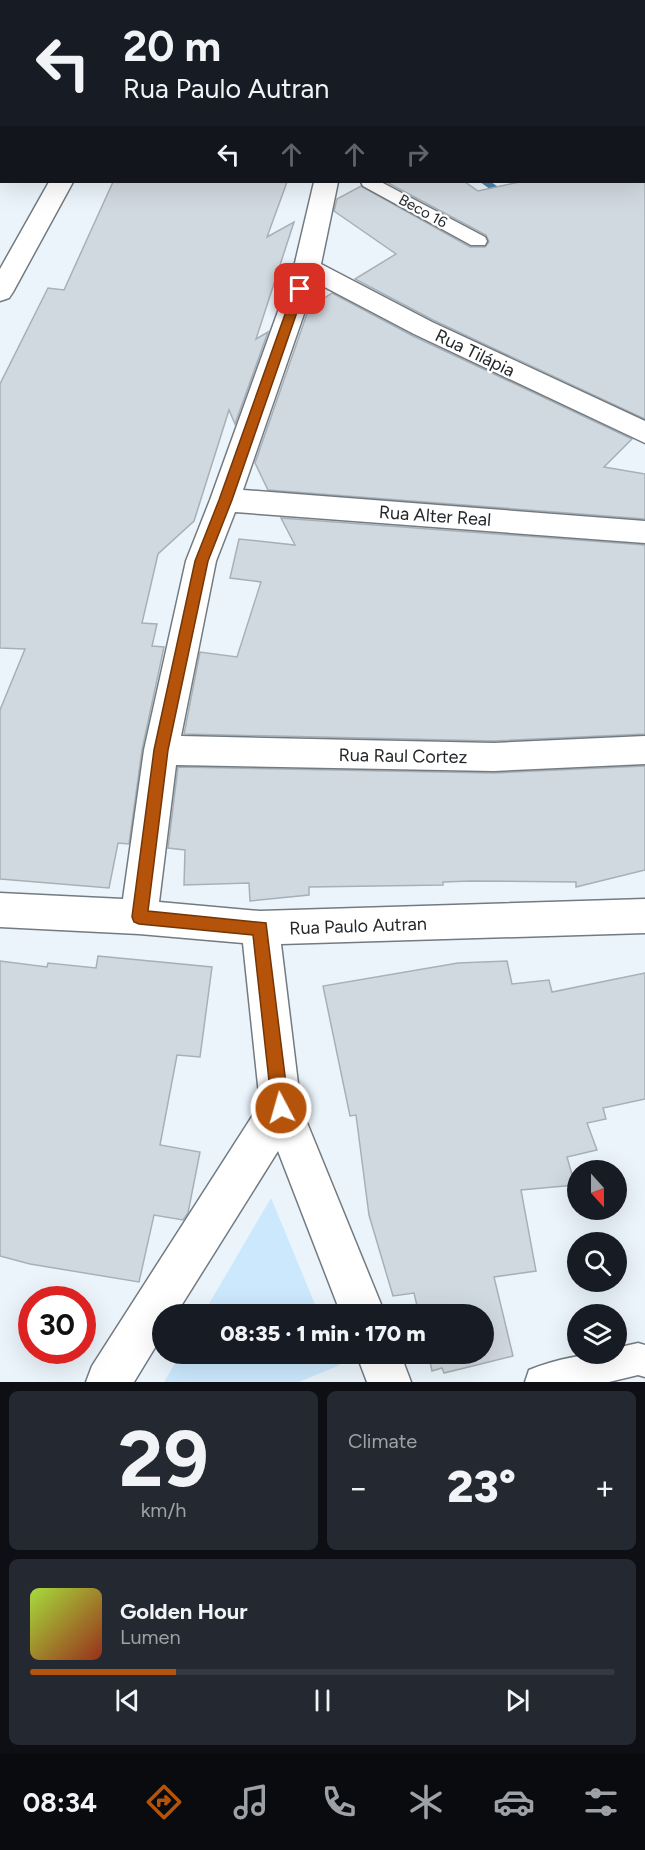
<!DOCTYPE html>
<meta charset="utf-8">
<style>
body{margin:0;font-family:Figtree,sans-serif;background:#242831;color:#f1f3f6;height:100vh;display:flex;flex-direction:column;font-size:22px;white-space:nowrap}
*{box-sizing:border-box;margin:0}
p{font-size:20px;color:#9ea1a6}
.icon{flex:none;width:33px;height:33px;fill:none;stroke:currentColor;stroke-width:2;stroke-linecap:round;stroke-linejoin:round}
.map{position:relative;height:1382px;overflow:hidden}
.sheet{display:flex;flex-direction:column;gap:9px;padding:9px;background:#0d0f14;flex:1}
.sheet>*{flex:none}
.top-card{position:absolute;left:0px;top:0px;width:645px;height:183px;box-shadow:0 6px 24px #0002;background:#171b24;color:#f1f3f6;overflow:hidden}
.needle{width:39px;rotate:159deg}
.controls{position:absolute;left:567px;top:1160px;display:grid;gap:12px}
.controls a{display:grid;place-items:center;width:60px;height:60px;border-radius:50%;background:#171b24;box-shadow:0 6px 24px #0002;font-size:30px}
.speed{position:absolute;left:18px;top:1286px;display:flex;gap:12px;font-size:30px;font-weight:700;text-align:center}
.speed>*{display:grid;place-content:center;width:78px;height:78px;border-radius:50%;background:#171b24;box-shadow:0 6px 24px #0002;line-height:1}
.speed .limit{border:9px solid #d22;background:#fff;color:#111}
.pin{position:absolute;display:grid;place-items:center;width:51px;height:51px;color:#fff;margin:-26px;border-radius:12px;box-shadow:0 3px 9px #0006}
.me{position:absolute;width:66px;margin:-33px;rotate:354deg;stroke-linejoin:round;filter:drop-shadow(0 0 4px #0008)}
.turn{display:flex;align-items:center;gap:21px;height:126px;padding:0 24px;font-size:27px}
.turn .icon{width:78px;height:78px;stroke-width:2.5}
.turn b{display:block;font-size:42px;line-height:51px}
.lanes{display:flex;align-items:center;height:57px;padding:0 24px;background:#0003;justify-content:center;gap:30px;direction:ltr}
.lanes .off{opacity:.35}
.big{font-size:45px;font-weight:800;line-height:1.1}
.sheet .card{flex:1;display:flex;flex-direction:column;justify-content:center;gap:9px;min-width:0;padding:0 21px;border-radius:9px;background:#242831}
.sheet .dial{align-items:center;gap:0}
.dial b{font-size:78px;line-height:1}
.song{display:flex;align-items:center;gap:18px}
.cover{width:72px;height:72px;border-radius:9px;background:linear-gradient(135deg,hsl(80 70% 55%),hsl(10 70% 35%))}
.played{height:6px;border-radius:3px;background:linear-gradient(90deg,#b45309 25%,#363941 25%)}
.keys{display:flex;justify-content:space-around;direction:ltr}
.heat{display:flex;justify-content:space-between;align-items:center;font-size:33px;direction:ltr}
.sheet .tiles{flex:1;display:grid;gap:9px;grid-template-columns:1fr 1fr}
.card:last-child{grid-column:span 2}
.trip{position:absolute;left:152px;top:1304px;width:342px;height:60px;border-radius:30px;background:#171b24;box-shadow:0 6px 24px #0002;font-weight:800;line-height:60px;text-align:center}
.menu{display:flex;height:96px;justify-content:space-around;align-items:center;background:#090b0e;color:#9ea1a6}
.menu .icon{width:42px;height:42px}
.menu .active{color:#b45309}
.menu b{font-size:27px;color:#f1f3f6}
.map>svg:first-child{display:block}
.green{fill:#cce8fd}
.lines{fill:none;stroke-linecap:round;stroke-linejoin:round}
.stream{fill:#4e85aa;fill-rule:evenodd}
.building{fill:#d1d9e0;stroke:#a8b0b7;stroke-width:1.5}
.lane-casing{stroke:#737b81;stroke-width:3}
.street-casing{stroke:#737b81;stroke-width:3}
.secondary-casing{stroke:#737b81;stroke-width:3}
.lane{fill:#fff;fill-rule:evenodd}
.street{fill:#fff;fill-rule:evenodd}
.secondary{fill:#fff;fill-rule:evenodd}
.route{fill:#b45309;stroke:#753606;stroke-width:1.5}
.labels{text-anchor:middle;stroke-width:4.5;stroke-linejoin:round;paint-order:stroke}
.far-street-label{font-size:15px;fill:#232729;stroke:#fff}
.street-label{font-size:18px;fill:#232729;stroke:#fff}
</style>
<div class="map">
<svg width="645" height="1382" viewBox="0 0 645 1382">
<rect width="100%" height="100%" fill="#ebf4fb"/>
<!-- green -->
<path class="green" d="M271 1198 319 1314H203Z
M181 1353H335L340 1365 299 1382H164Z"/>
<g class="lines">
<!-- stream -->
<path class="stream" d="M0 23H2V29H0Z
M480 182H491L513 197 512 199H504Z"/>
</g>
<!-- building -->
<path class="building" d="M113 182H287L267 237 294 222 256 339 268 332 235 424 229 410 194 521 158 554 142 623 157 624 152 646 164 647 142 750 129 844 118 843 109 888 0 879V710L25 649 0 648V384L48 288 64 290Z
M391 182H465L478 191 519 182H645V419L433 320 355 279 396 254 334 211 337 199 361 186 470 247H485L489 242 486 235 388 183Z
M332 293 413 336 632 439 604 467 645 474V519L268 490 255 463 309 308Z
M281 518 645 545V734L494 741 184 734 200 652 237 657 261 582 230 578 239 539 295 545Z
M645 766V870L576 887V882L471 881 443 882V885L309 887V895L250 901 249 883 184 885 185 850 168 848 178 767 494 773Z
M98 956 212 967 200 1057 177 1055 160 1145 200 1152 188 1213 183 1220 154 1215 139 1282 30 1264 0 1256V961L47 967 48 963 96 968Z
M507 961 512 984 549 980 552 992 645 973V1099L603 1108 606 1119 587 1123 597 1150 567 1157 575 1185 521 1190 536 1271 494 1277 513 1356 444 1373 442 1368 432 1371 428 1353H483V1314H419L414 1293 393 1296 369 1215 356 1115 350 1116 323 986 458 963Z"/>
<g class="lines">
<!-- lane casing -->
<g class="lane-casing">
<path id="lane" d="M335 0H351V2H336Z
M361 182H381L485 237 487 241 485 245H471L363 186Z
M638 1343 645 1345V1377L638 1375 609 1382H525L529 1370C556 1359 587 1353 616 1353V1348Z"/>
</g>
<!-- street casing -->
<g class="street-casing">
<path id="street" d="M0 0H11L12 2H2L0 8Z
M483 0H505V2H484Z
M314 182H338L321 264 432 322 645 421V443L414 334 315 282 243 490 645 521V543L235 512 216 561 181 736 494 743 645 736V764L494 771 176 765 159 902 260 911 645 899V933L281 944 301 1108 385 1314H341L278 1151 176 1314H162V1336L134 1382H86L92 1366 260 1104 243 943 139 934 0 927V893L123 899 144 750 186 561 210 500 294 267Z
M356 1353H400L411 1382H367Z"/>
</g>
<!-- secondary casing -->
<g class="secondary-casing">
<path id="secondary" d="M234 0H258L233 2Z
M49 182H73L13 292 9 298 0 301V269Z"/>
</g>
<!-- lane -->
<use href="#lane" class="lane"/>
<!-- street -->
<use href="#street" class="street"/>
<!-- secondary -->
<use href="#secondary" class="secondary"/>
</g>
<!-- route -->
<path class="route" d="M300 285 305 289 232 500 208 561 168 750 148 911 266 923 289 1108 287 1114 281 1116 275 1114 272 1108 253 935 139 924 134 922 132 917 154 750 195 561 219 500 294 289Z"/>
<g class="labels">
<!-- far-street labels -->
<g class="far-street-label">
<text transform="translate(423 211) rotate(29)" y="5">Beco 16</text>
</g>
<!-- street labels -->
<g class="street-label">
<text transform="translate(475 353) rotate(26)" y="6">Rua Tilápia</text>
<text transform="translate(435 516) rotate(4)" y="6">Rua Alter Real</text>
<text transform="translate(403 756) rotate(1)" y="6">Rua Raul Cortez</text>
<text transform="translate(358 926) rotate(-2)" y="6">Rua Paulo Autran</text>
</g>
</g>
</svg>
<div class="controls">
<a><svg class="needle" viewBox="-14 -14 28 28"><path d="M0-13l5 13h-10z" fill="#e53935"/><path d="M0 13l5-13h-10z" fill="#9ea1a6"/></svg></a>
<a><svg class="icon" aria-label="search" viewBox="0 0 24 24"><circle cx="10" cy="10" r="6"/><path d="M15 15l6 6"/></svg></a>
<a><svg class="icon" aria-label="layers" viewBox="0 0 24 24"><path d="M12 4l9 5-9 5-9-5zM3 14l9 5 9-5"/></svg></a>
</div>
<div class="speed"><div class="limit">30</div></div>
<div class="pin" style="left:300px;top:289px;background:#d93025"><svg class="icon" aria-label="arrive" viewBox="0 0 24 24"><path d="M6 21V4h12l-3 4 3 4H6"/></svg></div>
<svg class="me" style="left:281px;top:1108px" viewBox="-20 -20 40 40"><circle r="17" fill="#b45309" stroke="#fff" stroke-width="3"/><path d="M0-11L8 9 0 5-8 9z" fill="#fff"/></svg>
<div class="trip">08:35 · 1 min · 170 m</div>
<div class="top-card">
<div class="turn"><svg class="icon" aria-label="left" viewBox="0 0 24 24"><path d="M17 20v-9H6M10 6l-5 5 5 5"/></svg><div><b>20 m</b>Rua Paulo Autran</div></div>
<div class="lanes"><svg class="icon" aria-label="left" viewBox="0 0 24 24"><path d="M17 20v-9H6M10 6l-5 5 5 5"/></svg><svg class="icon off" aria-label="ahead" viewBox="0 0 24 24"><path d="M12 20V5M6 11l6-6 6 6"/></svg><svg class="icon off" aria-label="ahead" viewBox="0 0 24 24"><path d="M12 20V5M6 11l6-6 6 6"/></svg><svg class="icon off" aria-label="right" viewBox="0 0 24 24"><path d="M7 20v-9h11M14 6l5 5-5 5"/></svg></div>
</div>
</div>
<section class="sheet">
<div class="tiles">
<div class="card dial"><b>29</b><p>km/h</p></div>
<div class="card"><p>Climate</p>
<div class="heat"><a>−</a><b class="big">23°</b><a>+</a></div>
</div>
<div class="card">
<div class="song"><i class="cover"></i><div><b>Golden Hour</b><p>Lumen</p></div></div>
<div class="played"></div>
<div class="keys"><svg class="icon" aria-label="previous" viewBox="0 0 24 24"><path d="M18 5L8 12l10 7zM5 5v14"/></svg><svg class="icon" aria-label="pause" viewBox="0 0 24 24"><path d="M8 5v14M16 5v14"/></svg><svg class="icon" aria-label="next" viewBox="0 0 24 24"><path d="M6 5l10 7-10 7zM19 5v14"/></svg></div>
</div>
</div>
</section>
<nav class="menu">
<b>08:34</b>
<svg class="icon active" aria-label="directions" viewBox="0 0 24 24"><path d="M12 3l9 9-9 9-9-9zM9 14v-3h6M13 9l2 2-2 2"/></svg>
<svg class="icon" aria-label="music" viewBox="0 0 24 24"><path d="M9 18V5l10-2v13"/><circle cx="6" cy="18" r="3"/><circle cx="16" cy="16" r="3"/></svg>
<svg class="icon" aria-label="phone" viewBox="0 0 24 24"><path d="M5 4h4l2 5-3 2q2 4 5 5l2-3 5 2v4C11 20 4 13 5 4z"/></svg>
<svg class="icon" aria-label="climate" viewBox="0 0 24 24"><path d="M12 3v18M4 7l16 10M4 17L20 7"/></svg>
<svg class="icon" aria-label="car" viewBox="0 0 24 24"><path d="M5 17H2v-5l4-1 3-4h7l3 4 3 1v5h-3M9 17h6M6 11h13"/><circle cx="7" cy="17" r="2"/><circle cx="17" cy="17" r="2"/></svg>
<svg class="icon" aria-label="filters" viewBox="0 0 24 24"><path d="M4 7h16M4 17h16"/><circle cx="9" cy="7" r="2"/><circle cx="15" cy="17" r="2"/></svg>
</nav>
